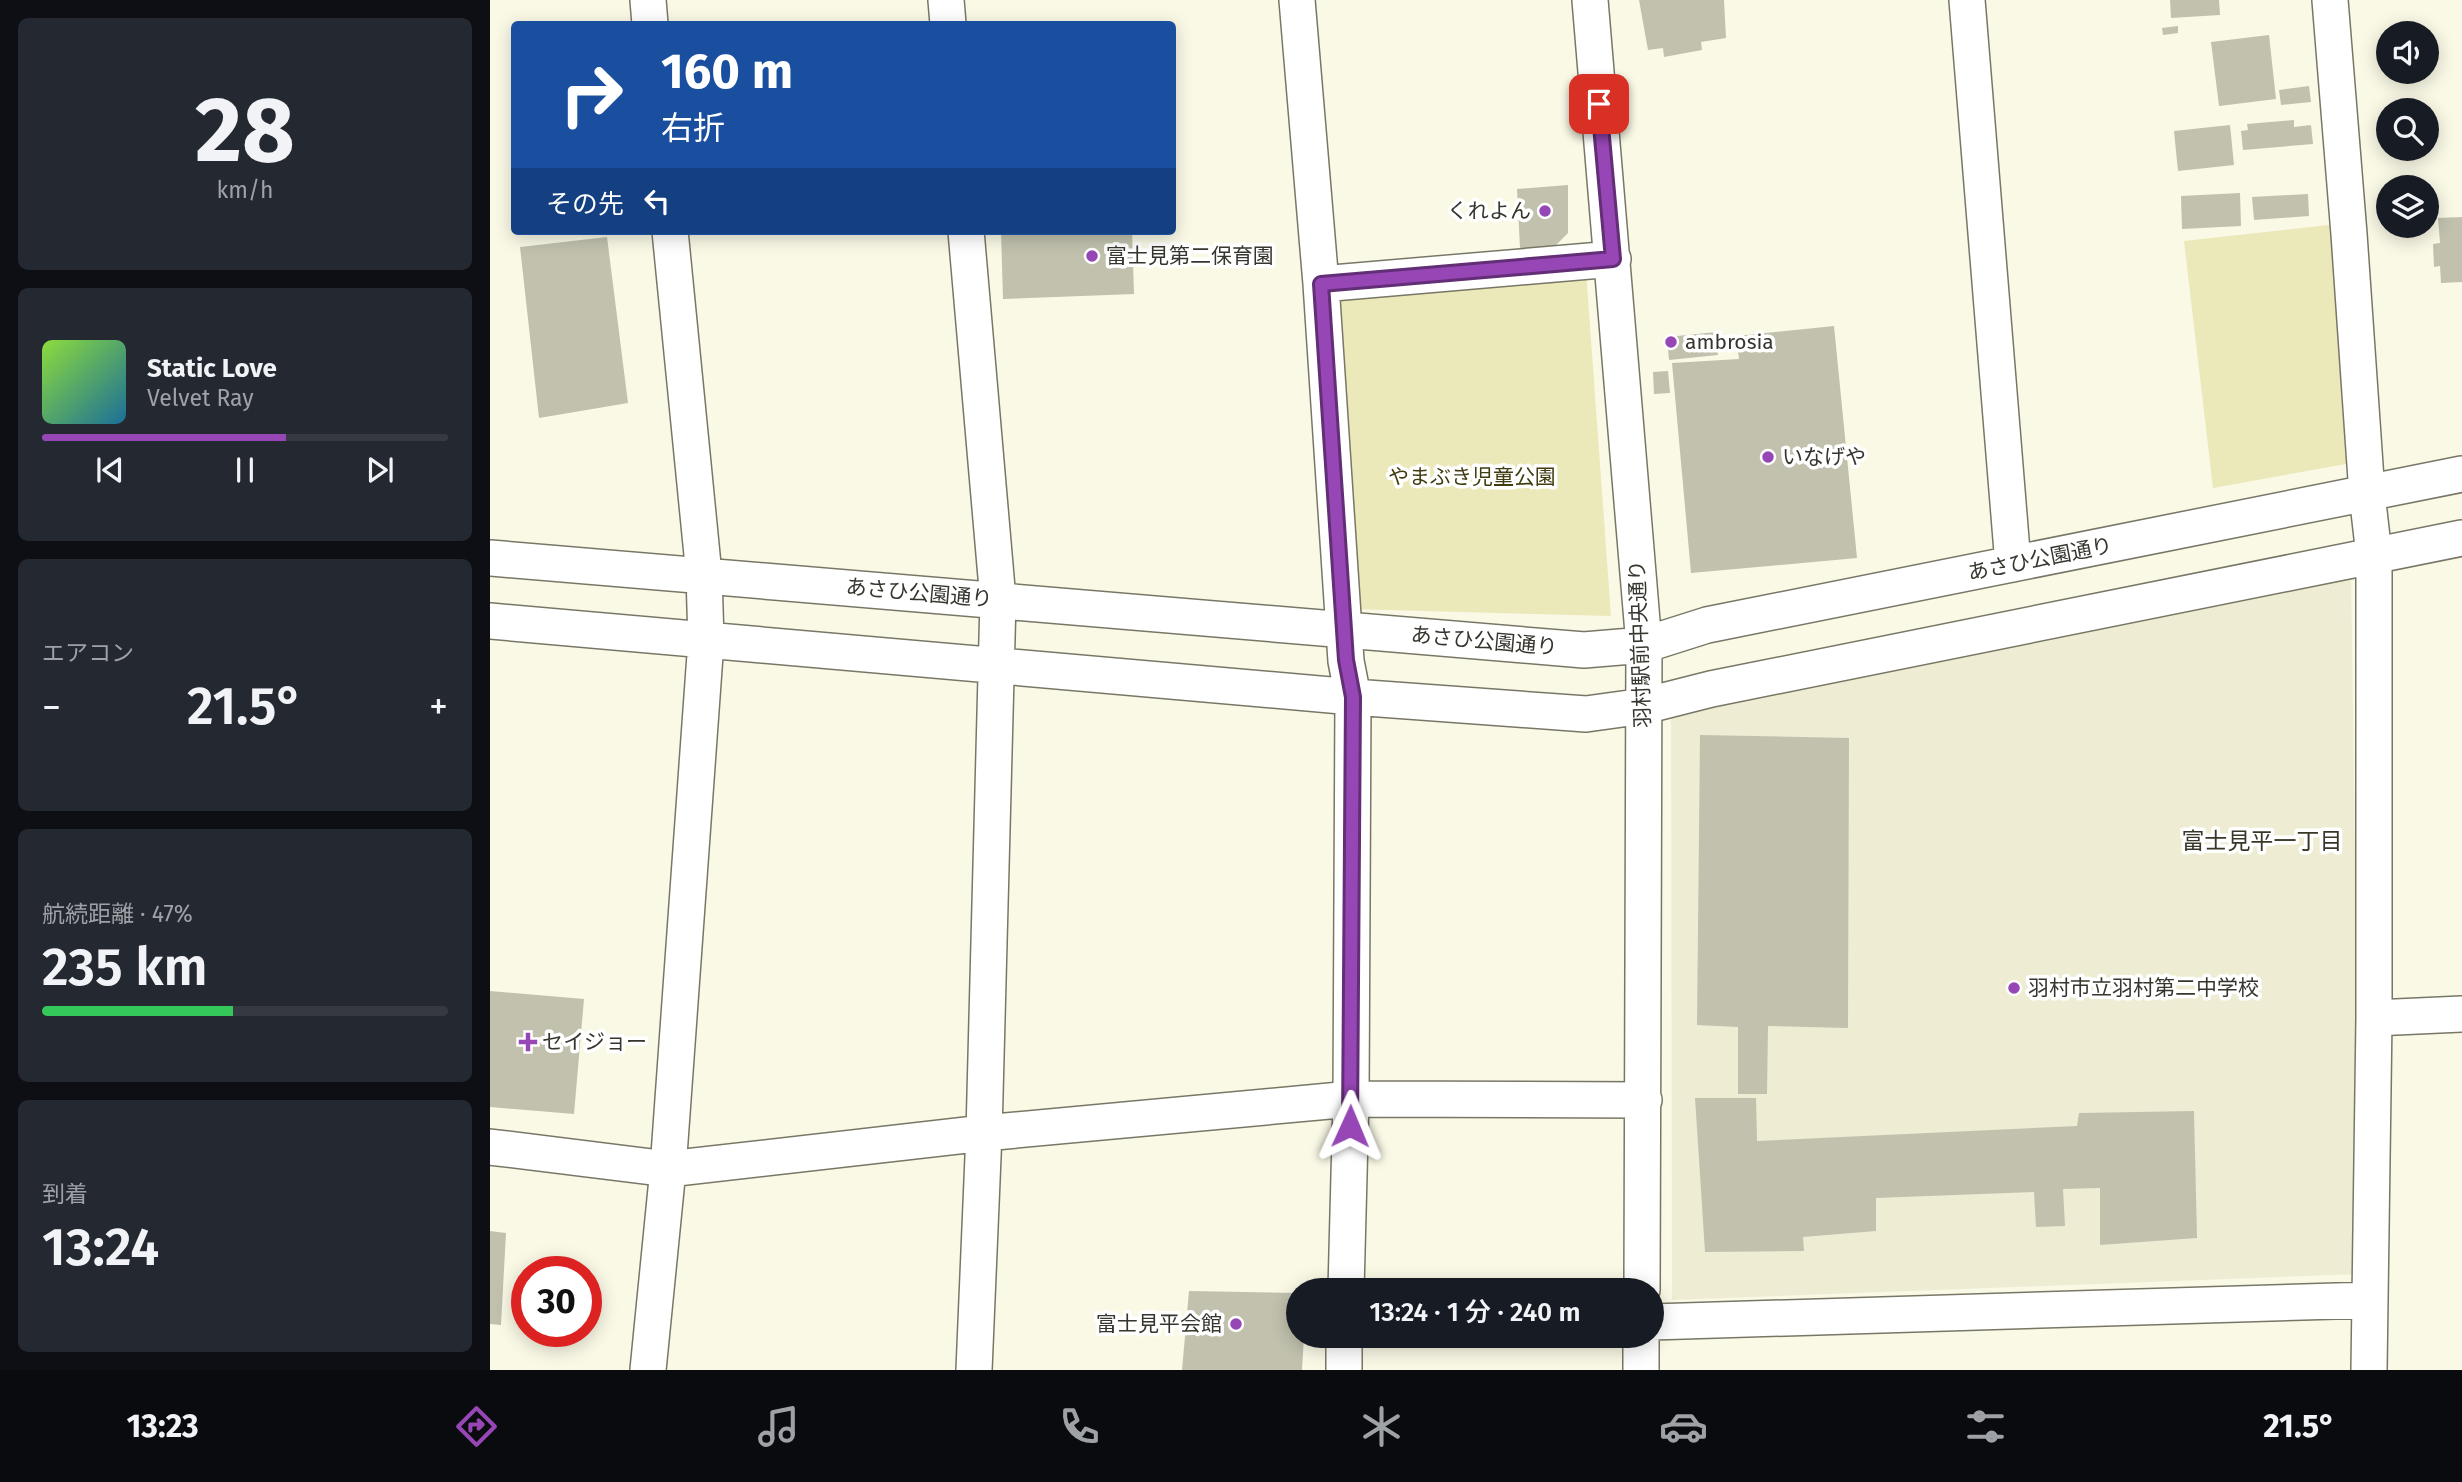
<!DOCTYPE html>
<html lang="ja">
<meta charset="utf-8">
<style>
body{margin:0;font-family:"Fira Sans","Noto Sans JP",sans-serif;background:#242831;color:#f1f3f6;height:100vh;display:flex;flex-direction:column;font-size:26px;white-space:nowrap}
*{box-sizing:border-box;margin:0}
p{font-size:23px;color:#9ea1a6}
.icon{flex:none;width:38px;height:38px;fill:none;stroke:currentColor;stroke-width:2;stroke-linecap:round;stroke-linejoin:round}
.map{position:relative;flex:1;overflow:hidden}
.drawer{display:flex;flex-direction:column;gap:18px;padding:18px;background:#0d0f14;width:490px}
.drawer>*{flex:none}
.hud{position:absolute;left:21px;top:21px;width:665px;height:214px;border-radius:7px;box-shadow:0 4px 18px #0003;background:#1a4fa0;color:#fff;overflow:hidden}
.fabs{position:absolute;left:1886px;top:21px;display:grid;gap:14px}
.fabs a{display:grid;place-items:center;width:63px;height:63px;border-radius:50%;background:#171b24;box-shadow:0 4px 18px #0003;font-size:35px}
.speed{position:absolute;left:21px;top:1256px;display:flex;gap:14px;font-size:35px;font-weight:700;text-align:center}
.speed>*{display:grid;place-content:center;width:91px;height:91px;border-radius:50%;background:#171b24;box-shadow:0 4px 18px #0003;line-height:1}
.speed .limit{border:10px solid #d22;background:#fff;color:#111}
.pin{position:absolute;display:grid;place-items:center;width:60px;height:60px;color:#fff;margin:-30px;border-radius:14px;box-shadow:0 4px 10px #0006}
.me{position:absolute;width:77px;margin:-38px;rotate:1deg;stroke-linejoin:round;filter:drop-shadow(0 0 5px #0008)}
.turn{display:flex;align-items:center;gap:24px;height:147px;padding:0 35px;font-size:32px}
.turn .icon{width:91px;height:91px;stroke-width:2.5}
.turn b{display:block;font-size:49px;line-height:60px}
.then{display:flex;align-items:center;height:66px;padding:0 35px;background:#0003;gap:14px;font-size:26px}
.big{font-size:52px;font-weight:600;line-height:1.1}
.drawer .widget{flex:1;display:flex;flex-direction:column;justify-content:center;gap:10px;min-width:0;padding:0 24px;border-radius:10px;background:#242831}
.drawer .dial{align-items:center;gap:0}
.dial b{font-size:91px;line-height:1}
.song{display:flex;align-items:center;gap:21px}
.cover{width:84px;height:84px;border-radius:10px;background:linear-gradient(135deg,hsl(90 70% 55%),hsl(200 70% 35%))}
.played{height:7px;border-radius:4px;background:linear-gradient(90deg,#9646b5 60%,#363941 60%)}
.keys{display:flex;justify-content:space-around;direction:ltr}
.heat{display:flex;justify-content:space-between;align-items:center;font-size:38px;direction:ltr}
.charge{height:10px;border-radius:5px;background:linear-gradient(90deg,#34c759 47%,#363941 0)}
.trip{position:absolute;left:796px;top:1278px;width:378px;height:70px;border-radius:35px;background:#171b24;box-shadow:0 4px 18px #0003;font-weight:600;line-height:70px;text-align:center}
.dock{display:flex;height:112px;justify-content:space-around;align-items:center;background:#090b0e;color:#9ea1a6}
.dock .icon{width:49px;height:49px}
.dock .on{color:#9646b5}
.dock b{font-size:32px;color:#f1f3f6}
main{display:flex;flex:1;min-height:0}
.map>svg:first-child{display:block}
.built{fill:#eeedd3}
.green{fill:#ebe8b9}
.building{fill:#c1c1ae}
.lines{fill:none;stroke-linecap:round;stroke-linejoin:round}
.minor-casing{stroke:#787766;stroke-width:38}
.minor{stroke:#fff;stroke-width:35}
.route-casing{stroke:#622e76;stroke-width:18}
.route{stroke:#9646b5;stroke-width:12}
.poi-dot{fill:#9646b5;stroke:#fff;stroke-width:2.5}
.labels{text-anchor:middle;stroke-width:7;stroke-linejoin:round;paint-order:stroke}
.poi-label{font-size:21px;fill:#36352e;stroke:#fff;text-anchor:start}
.park-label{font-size:21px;fill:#403d10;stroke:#fff}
.street-label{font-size:21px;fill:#36352e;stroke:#fff}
.neighbourhood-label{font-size:23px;fill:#383728;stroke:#fff}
</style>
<main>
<section class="drawer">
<div class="widget dial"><b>28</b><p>km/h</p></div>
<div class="widget">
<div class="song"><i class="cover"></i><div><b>Static Love</b><p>Velvet Ray</p></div></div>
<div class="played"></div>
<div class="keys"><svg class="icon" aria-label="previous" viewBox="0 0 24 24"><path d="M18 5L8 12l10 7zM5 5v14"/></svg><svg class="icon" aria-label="pause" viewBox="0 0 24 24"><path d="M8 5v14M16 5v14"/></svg><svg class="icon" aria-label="next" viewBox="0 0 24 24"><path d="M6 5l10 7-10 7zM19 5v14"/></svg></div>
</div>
<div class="widget"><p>エアコン</p>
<div class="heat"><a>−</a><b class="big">21.5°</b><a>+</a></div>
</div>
<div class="widget"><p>航続距離 · 47%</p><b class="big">235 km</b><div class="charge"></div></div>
<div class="widget"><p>到着</p><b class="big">13:24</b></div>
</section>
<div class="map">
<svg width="1972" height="1370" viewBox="0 0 1972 1370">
<rect width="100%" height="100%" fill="#faf9e6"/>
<!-- built -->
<path class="built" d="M1861 564 1871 1274 1182 1300 1181 703Z"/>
<!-- green -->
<path class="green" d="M1847 224 1867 462 1723 488 1694 241Z
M1096 271 1121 616 859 609 846 291Z"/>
<!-- building -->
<path class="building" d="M1149 0H1234L1236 38 1211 42 1212 50 1174 57 1173 48 1158 50Z
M1680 0H1729L1730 15 1681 18Z
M1688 26V33L1673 35 1672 28Z
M1779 35 1786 99 1729 106 1721 42Z
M1819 86 1821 102 1791 105 1789 90Z
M1804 120V127L1821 125 1823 144 1753 150 1751 131 1758 130 1757 124Z
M1740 125 1744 165 1688 171 1684 131Z
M1078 185V233L1063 248H1030L1027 189Z
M1750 193 1751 226 1692 229 1691 196Z
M1818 194 1819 216 1764 220 1762 197Z
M1972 217V282L1951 283 1950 266 1944 267 1943 244 1950 243 1948 218Z
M511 231H642L644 294 513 299Z
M117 237 138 403 49 418 30 247Z
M1344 326 1367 558 1201 573 1182 363 1249 359 1246 336Z
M1226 332 1228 355 1179 360 1177 337Z
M1178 371 1180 393 1164 394 1163 372Z
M1210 735 1359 738 1358 1028 1278 1026 1277 1094H1248V1027L1207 1025Z
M0 991 94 999 84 1114 0 1107Z
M1205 1098H1266L1267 1141 1587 1126 1589 1113 1704 1111 1707 1238 1610 1245V1188L1573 1189 1575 1226 1546 1227 1544 1192 1386 1198V1231L1313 1237 1314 1251 1215 1252Z
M0 1231 16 1233 11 1325 0 1324Z
M699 1291 808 1293V1335H814L812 1370H692Z"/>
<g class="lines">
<!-- minor casing -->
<g class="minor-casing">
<path id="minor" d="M158 0 160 24
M456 0 458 24
M807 0 831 284 856 661 863 697 861 1099 856 1290
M1100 0 1154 645 1152 1290
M1477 0 1523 564
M1840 0 1859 234 1877 494 1884 555V1018L1879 1370
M476 231 508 600 494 1133 484 1370
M831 284 1123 259
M0 558 1094 650 1154 645 1217 625 1972 474
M0 621 863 697 1096 714 1154 706 1221 689 1972 538
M1884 1018 1972 1014
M0 1147 178 1169 494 1133 861 1099 1154 1100
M1162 1322 1880 1300
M158 1370 178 1169 216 641 214 575 180 231
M854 1370V1335
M1151 1370V1335"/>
</g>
<!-- minor -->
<use href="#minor" class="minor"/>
</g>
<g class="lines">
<!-- route casing -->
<g class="route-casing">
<path id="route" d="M860 1126 863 697 856 660 831 284 1123 259 1109 104"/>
</g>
<!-- route -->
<use href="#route" class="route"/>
</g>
<!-- markers -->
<g class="poi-dot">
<circle cx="1055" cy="211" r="7"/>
<circle cx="602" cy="256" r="7"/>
<circle cx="1181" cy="342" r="7"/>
<circle cx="1278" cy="457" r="7"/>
<circle cx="1524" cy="988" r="7"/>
<path d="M34.5 1031.5h7v7h7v7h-7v7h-7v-7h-7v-7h7z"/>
<circle cx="746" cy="1324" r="7"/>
</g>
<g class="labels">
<!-- poi labels -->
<g class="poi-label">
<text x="1041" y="218" text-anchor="end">くれよん</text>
<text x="616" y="263">富士見第二保育園</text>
<text x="1195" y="349">ambrosia</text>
<text x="1292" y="464">いなげや</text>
<text x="1538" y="995">羽村市立羽村第二中学校</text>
<text x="52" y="1049">セイジョー</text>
<text x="732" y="1331" text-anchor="end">富士見平会館</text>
</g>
<!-- park labels -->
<g class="park-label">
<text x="982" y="484">やまぶき児童公園</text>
</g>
<!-- street labels -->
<g class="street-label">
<text transform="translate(1550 559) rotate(-11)" y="7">あさひ公園通り</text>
<text transform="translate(429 593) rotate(5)" y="7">あさひ公園通り</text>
<text transform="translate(994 641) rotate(5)" y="7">あさひ公園通り</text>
<text transform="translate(1150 644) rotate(-92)" y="7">羽村駅前中央通り</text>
</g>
<!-- neighbourhood labels -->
<g class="neighbourhood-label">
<text x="1772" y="849">富士見平一丁目</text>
</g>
</g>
</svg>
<div class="fabs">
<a><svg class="icon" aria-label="sound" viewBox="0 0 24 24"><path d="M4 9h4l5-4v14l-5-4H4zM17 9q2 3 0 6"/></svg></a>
<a><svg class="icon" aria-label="search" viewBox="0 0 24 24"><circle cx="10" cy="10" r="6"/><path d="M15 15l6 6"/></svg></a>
<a><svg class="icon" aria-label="layers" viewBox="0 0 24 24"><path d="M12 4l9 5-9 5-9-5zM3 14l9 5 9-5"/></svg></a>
</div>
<div class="speed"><div class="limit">30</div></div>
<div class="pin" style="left:1109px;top:104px;background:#d93025"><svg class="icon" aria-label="arrive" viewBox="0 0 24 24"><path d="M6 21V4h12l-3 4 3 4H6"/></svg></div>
<svg class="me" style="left:860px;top:1126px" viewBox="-20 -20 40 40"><path d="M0-17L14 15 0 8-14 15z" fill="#9646b5" stroke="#fff" stroke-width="4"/></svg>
<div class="trip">13:24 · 1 分 · 240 m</div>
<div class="hud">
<div class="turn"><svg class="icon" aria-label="right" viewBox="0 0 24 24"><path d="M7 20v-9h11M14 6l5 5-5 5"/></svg><div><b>160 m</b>右折</div></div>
<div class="then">その先<svg class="icon" aria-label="left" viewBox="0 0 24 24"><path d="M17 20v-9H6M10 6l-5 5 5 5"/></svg></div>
</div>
</div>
</main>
<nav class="dock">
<b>13:23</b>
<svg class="icon on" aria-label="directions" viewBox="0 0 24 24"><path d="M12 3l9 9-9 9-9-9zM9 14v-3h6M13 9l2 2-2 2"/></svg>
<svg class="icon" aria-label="music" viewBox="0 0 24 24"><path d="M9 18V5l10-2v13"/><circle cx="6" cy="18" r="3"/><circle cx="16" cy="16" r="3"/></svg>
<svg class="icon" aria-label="phone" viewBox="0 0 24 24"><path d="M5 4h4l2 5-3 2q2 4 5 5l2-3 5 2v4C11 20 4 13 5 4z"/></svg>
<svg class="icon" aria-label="climate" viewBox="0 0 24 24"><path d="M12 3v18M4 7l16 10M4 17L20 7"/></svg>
<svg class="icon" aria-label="car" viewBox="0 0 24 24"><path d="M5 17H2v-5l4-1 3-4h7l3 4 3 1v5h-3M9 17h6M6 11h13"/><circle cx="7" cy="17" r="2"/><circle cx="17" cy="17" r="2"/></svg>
<svg class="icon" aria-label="filters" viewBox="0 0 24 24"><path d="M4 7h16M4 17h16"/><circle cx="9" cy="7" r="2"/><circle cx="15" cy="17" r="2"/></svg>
<b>21.5°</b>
</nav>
